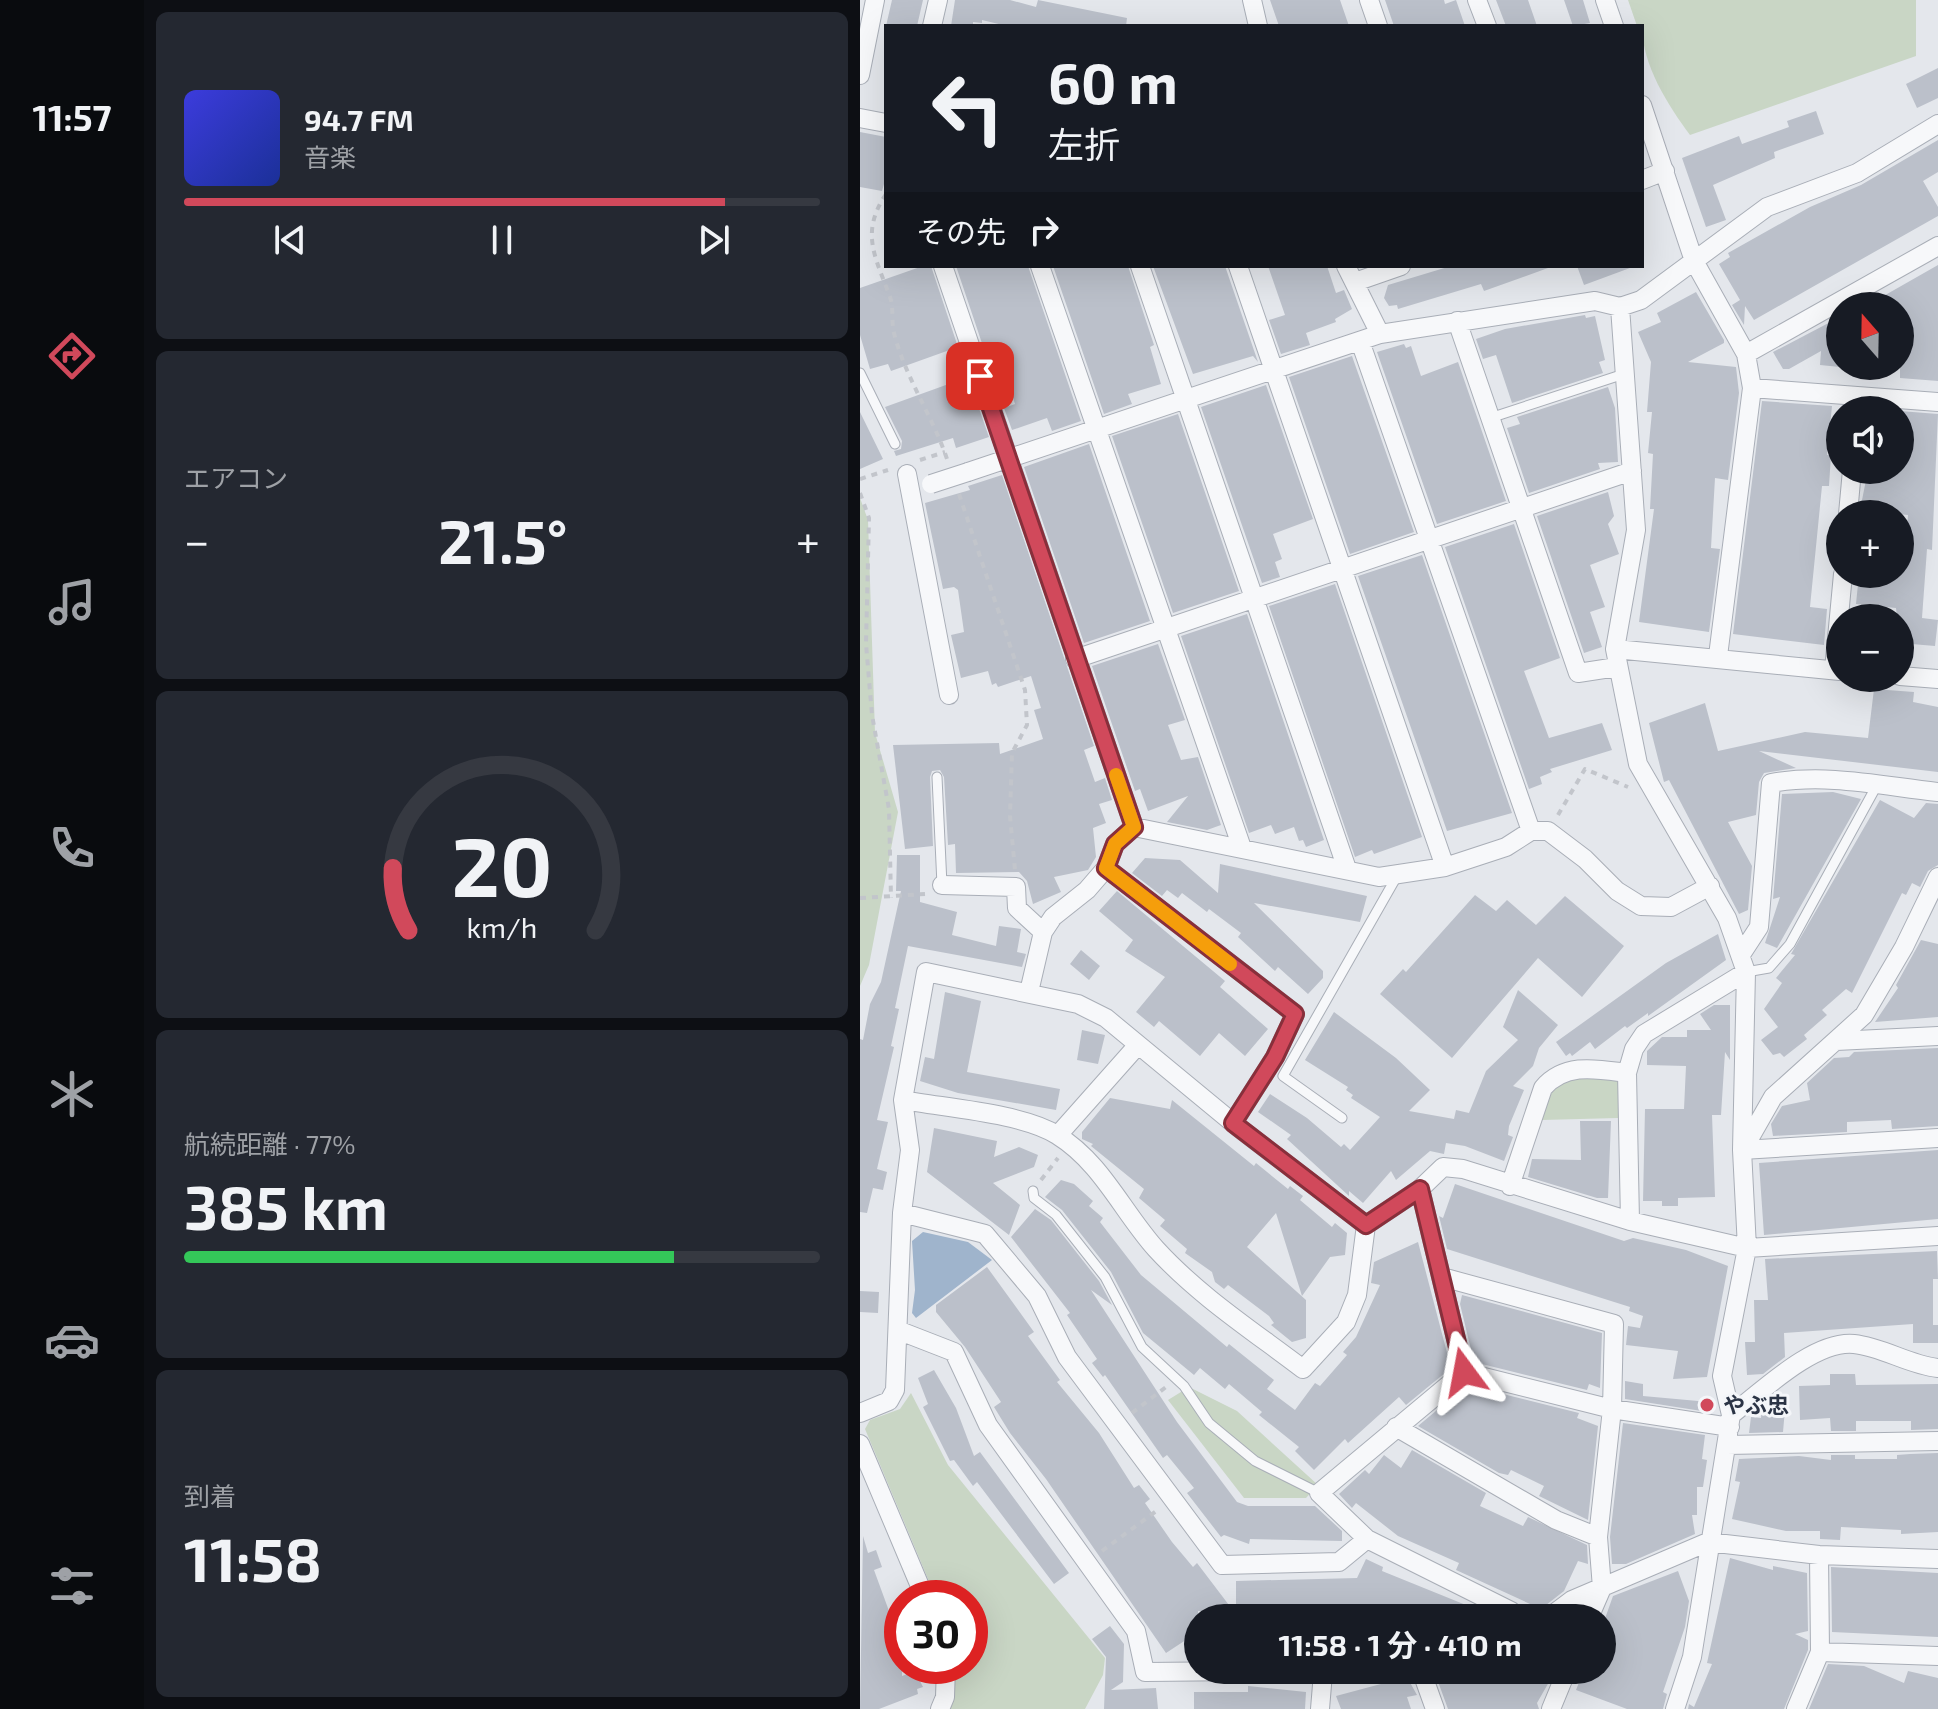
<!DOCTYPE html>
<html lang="ja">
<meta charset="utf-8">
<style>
body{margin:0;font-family:"Exo 2","Noto Sans JP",sans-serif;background:#242831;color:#f1f3f6;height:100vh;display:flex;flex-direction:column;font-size:30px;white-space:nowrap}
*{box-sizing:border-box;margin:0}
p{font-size:26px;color:#9ea1a6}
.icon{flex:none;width:44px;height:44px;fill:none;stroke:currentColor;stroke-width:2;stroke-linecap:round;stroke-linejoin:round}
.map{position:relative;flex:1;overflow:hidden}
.panel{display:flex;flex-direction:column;gap:12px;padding:12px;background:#0d0f14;width:716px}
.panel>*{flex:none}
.top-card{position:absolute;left:24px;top:24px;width:760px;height:244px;border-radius:0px;box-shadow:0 8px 32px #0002;background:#171b24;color:#f1f3f6;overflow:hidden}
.needle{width:52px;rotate:340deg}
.buttons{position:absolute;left:966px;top:292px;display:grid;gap:16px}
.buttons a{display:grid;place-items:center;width:88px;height:88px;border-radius:50%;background:#171b24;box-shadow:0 8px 32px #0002;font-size:40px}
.speed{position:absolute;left:24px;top:1580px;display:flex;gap:16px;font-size:40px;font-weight:700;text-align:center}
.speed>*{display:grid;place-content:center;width:104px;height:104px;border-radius:50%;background:#171b24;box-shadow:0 8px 32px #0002;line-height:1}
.speed .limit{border:12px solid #d22;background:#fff;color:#111}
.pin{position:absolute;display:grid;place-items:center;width:68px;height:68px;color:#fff;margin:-34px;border-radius:16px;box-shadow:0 4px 12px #0006}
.me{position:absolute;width:88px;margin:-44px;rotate:347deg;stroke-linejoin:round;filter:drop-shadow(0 0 6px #0008)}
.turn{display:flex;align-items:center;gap:28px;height:168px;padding:0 32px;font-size:36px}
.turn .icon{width:104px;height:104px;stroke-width:2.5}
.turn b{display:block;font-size:56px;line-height:68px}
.then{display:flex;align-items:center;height:76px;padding:0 32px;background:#0003;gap:16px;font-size:30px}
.big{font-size:60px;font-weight:700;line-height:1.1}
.panel .widget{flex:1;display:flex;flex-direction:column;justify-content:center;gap:12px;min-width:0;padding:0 28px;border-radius:12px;background:#242831}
.panel .dial{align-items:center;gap:0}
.dial svg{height:208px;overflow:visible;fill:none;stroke:#363941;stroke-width:7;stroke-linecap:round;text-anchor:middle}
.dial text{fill:#f1f3f6;stroke:none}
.song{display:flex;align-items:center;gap:24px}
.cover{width:96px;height:96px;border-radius:12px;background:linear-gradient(135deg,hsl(240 70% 55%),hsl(230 70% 35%))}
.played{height:8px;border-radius:4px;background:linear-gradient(90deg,#d1495b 85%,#363941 85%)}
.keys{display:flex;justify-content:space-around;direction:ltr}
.heat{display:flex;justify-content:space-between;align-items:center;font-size:44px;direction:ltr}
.charge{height:12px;border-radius:6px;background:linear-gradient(90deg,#34c759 77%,#363941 0)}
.trip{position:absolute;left:324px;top:1604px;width:432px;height:80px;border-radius:40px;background:#171b24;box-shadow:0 8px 32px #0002;font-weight:700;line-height:80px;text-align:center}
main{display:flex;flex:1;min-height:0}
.tabs{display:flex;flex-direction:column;width:144px;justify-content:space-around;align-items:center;background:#090b0e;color:#9ea1a6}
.tabs .icon{width:56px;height:56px}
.tabs .current{color:#d1495b}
.tabs b{font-size:36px;color:#f1f3f6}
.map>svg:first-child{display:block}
.green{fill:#c9d6c5}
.water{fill:#9fb4cc}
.building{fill:#bbc0ca}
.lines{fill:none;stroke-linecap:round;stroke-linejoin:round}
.lane-casing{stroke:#a9aeb7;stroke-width:11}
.street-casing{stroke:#a9aeb7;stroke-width:20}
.path{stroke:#c2c5cb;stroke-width:4;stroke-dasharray:6 6;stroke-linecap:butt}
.lane{stroke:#f7f8fa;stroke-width:9}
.street{stroke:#f7f8fa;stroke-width:18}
.street-bridge-casing{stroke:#a9aeb7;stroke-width:20;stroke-linecap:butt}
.street-bridge{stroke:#f7f8fa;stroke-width:18}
.route-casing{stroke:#882f3b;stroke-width:20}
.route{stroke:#d1495b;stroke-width:14}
.slow{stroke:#f59e0b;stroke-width:14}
.poi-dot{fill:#d1495b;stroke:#f4f6f9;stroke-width:3}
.labels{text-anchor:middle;stroke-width:6;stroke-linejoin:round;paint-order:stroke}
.poi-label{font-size:22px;font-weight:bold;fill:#2b3445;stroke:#f4f6f9;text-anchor:start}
</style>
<main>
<nav class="tabs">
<b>11:57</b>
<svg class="icon current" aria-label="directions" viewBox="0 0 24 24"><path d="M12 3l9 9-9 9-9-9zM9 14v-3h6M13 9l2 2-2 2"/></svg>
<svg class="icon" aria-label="music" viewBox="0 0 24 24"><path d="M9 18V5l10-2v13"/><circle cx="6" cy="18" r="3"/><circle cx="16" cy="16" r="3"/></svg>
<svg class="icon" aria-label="phone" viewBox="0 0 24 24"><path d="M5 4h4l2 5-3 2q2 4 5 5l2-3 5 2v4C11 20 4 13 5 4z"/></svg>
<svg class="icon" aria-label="climate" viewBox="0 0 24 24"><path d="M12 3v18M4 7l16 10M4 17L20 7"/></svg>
<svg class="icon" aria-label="car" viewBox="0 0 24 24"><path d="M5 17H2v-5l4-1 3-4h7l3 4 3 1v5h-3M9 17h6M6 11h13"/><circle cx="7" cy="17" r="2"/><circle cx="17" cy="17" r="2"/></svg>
<svg class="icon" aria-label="filters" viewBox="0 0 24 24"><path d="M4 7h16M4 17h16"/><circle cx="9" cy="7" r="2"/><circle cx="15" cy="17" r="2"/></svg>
</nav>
<section class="panel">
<div class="widget">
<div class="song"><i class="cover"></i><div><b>94.7 FM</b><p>音楽</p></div></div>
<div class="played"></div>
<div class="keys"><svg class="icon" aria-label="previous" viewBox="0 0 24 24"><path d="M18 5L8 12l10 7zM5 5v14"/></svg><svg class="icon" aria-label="pause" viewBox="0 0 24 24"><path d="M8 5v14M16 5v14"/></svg><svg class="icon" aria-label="next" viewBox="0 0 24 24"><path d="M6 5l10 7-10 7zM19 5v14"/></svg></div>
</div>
<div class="widget"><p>エアコン</p>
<div class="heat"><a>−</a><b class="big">21.5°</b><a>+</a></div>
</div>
<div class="widget dial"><svg viewBox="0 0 100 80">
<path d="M14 69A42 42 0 1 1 86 69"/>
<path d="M14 69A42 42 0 0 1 8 45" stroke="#d1495b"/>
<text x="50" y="56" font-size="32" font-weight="700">20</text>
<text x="50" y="72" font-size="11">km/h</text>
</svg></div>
<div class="widget"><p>航続距離 · 77%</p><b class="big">385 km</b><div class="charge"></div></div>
<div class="widget"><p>到着</p><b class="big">11:58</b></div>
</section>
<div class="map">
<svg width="1078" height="1709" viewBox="0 0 1078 1709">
<rect width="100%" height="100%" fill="#e4e7ec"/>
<!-- green -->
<path class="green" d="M768 0H1056V56L830 135C808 105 782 65 782 26H777Z
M0 498 8 520 15 733 38 812 9 965 0 986Z
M758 1078V1118L682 1120 694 1085 706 1079Z
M329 1387 377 1411 458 1485 446 1498H384L308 1400Z
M51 1393 88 1465 245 1658 243 1675 225 1709H85L93 1666H110V1598H76L5 1429 10 1420 40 1409Z"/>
<!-- water -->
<path class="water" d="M63 1232 108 1242 132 1260 56 1318 52 1313 55 1290 52 1241Z"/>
<!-- building -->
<path class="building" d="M32 0H63L57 26H26Z
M95 0H150L176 7 178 0 267 18 266 26H147L122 20V23L113 22V26H91Z
M410 0H480L489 26H419Z
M525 0H584L585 4 596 0 605 26H534Z
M636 0H668L677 26H646Z
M704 0H723L730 23 713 26Z
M1078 68V98L1057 108 1046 84Z
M956 111 964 134 914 152 915 158 853 185 866 220 846 227 822 158 879 136 882 144 929 127 927 121Z
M0 132 26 137V177L22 191 0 187Z
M1078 140V172L1063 181 1078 207V216L894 320 885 306 884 325 872 305 880 300 859 264 870 257 868 253 950 207 1001 185Z
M1078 265V381L1040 378V306H1006Z
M63 266H71L98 347 31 371 28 364 10 369 0 335V288Z
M96 266H168L221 421 192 431 187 418 152 430 144 408 155 404 145 372 133 376Z
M193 266H268L294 345 290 347 301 384 268 394 272 404 244 414Z
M293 266H365L398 362 393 356 333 374Z
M408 266H467L476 293 484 290 492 309 475 319 476 322 446 333 450 345 421 354 409 320 425 315Z
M591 266H687L688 268 624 291 621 284 538 309 537 305 529 306 524 298 528 285Z
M717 266H770V268L724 285Z
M836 292 864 340V343L828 362 876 367 879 393 868 480 855 478 851 548 860 549 849 632 779 622 794 509H790L793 454 788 453 792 412H787L791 362 778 332 801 322 797 313Z
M725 315 726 318 735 316 745 360 739 362 743 373 652 403 636 355 623 359 616 339 645 329Z
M980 317V367L960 365 961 351 929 369H923L913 352Z
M544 344 546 348 551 346 561 376 598 362 646 501 577 524 517 352Z
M492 356 554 532 490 554 429 377Z
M108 377 129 437 96 448 93 438 36 456 34 451 41 449 42 441 25 407Z
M406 385 453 519 413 534 422 559 415 562 420 577 402 583 341 407Z
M748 387 755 408 758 462 738 463 740 469 669 493 647 428 660 424 657 417Z
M902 401 972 406 967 455H971L969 486H962L950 607 967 609 964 645 873 634Z
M1040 411 1078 414 1072 550 1067 549 1062 618 1078 620 1075 646 1040 643 1036 608 996 604 999 574 1044 571 1048 515 1000 510 1008 470H1040Z
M0 412 23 459 0 469Z
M318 414 379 591 313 613 252 436Z
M229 444 290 621 224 643 164 467Z
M142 475 234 746 224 750 235 782 245 778 252 800 239 804 246 823 233 828 236 857 228 870 194 877 201 892 173 904 167 881 159 872 96 873 95 844 88 845 84 777 80 770 72 771 70 777 73 846 45 849 33 745 139 743 140 754 183 739 174 710 181 708 171 676 138 687 136 683 132 685 128 671 101 678 91 635 104 632 98 590 94 587 83 589 65 503 110 490 108 486Z
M748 492 754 516 748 524 759 554 730 565 745 607 730 612 742 647 724 653 677 516Z
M654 524 700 658 664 671 689 738 742 723 752 750 690 769 692 772 680 777 682 784 669 789 585 547Z
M562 555 652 813 587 831 498 576Z
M475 584 562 837 514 854 512 850 495 857 409 606Z
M387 614 464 840 446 847 443 840 439 841 434 827 415 834 411 825 389 833 321 636Z
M298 644 325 720 308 725 321 760 338 757 361 825 347 830 307 822 328 796 288 811 280 789 275 791 232 666Z
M1014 689 1054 692 1053 702 1078 707V772L899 751 936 768 904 773 899 782 896 815 868 822 892 866 888 910 879 914 809 780 804 782 789 723 845 703 858 751 945 732 1008 738Z
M973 792 1001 799 917 948 905 943 920 897 913 899 922 794Z
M1020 800 1054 818 1066 803 1078 804V865L1068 871 1060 887 1052 883 1046 895 1042 893 992 993 986 989 962 1010 967 1015 944 1035 947 1039 924 1057 920 1053 913 1055 901 1040 918 1027 904 1009 922 983 916 978 935 955 931 954Z
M37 855H60V902L97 912 92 935 136 946 139 926 161 929 157 952 166 954 162 967 48 946 35 1008 39 1009 31 1046 34 1047 17 1120 28 1122 17 1169 27 1172 23 1190 13 1188 7 1213 0 1212V1039L3 1040 10 1004 21 982 41 891H36Z
M285 858 320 860 358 893 360 864 507 896 500 922 394 903 463 971V978L448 994 418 967 415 971 378 937 381 933 349 909 347 912 322 893 318 898 307 890 302 896 272 873Z
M257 891 365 981 360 987 408 1029 385 1056 359 1033 340 1056 299 1021 294 1027 276 1012 305 977 265 951 273 940 239 911Z
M615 895 636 911 647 900 676 925 705 896 764 946 722 997 678 958 592 1058 520 994 543 969 546 972Z
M858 934 866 960 788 1016V1013L767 1028 765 1026 735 1049 730 1042 712 1056 710 1053 706 1056 696 1042 806 963Z
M1061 940 1078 944V1017L1015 1022 1038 988 1036 985Z
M221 950 240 966 229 980 210 964Z
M658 990 698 1025 679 1048 673 1066 653 1086 664 1090 649 1126 648 1135 653 1137 644 1161 605 1146 586 1143 584 1154 570 1151 536 1180 531 1171 503 1203 489 1191V1196L427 1139 431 1135 398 1112 410 1094 447 1118 481 1147 484 1144 490 1150 520 1117 491 1098 493 1095 486 1090 488 1087 445 1060 474 1012 536 1058 570 1090 549 1111 594 1119 596 1110 609 1113 626 1071 658 1040 643 1027Z
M85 992 121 1001 107 1072 200 1089 196 1110 98 1093 60 1081 65 1057 74 1059Z
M854 1005H870V1060L865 1052 861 1115H852L855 1197 818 1198V1206H802V1201H783L785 1109H824L826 1066 787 1065V1051L802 1037H827V1030H851L840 1014Z
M222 1030 245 1035 238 1064 217 1060Z
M1078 1048V1126L1032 1129 1031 1120 987 1122V1132L913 1136 911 1124 922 1106 950 1100 947 1083 974 1058 989 1057 994 1052Z
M250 1098 310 1109 312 1100 394 1166 396 1163 428 1189 430 1186 443 1196 440 1200 472 1227 475 1223 487 1233 485 1255 470 1257 442 1296 416 1213 387 1247 446 1300V1338L432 1342 411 1325 414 1323 409 1316 368 1285 364 1289 355 1282 352 1272 325 1253 327 1249 300 1226 305 1220 279 1198 284 1189 231 1146 233 1144 222 1139V1132Z
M720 1121H751L748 1198H737L668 1177 672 1159 721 1160Z
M74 1128 137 1141 134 1157 159 1147 178 1155 174 1167 133 1183 160 1205 149 1235 67 1172Z
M1078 1150V1219L904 1235 899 1163Z
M201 1180 214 1184 233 1201 229 1206 243 1218 240 1222 281 1275 367 1347 369 1344 414 1380 407 1389 435 1410 455 1383 460 1386 487 1355 483 1352 496 1337 520 1285 511 1283 514 1262 558 1242 591 1368 546 1405 539 1397 488 1443 485 1439 454 1470 435 1451 439 1447 399 1415 402 1412 369 1384 365 1389 340 1368 334 1375 283 1333 251 1272 202 1210 185 1197Z
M595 1184 764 1241 773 1238 826 1250 868 1266 847 1377 813 1379 818 1351 766 1345 768 1326 780 1328 783 1316 769 1311 770 1307 587 1249 579 1216 583 1218Z
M175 1209 191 1220 239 1281 252 1305 231 1290 317 1422 377 1502 388 1506H455L482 1531V1541L390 1539 389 1544 364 1535 361 1537 327 1493 334 1488 307 1455 303 1458 245 1375 243 1377 232 1363 237 1359 207 1315 210 1313 151 1237Z
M1077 1251 1078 1279H1073V1325H1078V1343H1053V1324L924 1333 925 1357 903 1374 887 1375 885 1342H895L894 1300H908L905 1259Z
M127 1267 174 1332 168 1336 200 1380 197 1382 239 1433 274 1488 279 1485 290 1499 285 1503 312 1542 333 1567 337 1563 375 1613 338 1611V1632L306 1653 186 1479 150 1433 134 1407 141 1402 105 1347 76 1312V1305Z
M0 1291 19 1292 18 1313 0 1312Z
M602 1295 742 1333 740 1388 729 1384 727 1390 614 1362 600 1304Z
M74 1370 96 1408 114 1456 120 1452 209 1573 194 1584 117 1482 113 1486 94 1460 90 1461 63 1407 68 1404 58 1378Z
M970 1374H995L996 1385 1078 1384V1429L1051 1430V1421H996V1431H971L970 1418 940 1420 939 1386 970 1385Z
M765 1381 783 1384V1396L849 1402 848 1412 765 1399Z
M607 1385 719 1413 717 1418 738 1426 728 1520 679 1496 684 1486 651 1470 648 1475 639 1473 558 1426Z
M902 1407 925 1409 923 1432 889 1433 891 1417 901 1418Z
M763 1423 845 1435 842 1459 847 1460 843 1487H837V1515H832L835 1534 766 1564H752L750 1537Z
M552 1450 626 1493 620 1506 663 1526 668 1517 727 1545 728 1564 718 1561 704 1591 681 1609 596 1570 599 1563 538 1536 496 1503 492 1508 479 1494 505 1470 509 1474 524 1455 541 1468Z
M1078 1453V1532L1041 1534V1530L981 1527 980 1540 960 1539V1531H926L872 1519 880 1482 875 1481 879 1459 939 1456 971 1460V1455H995V1459H1037V1455L1050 1454Z
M3 1536 8 1553 16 1550 22 1567 14 1570 29 1611 42 1606V1676L55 1671 63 1687 57 1689 58 1694 19 1709H0Z
M870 1558 913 1570V1566L947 1573 948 1631 935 1634 948 1640V1650L924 1709H828L829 1704 834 1707 852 1664 847 1663Z
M506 1559 523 1567 522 1571 638 1618H583L562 1608 558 1618H414V1610H376V1581L497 1578Z
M971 1567 1078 1573V1637L972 1632Z
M818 1571 829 1601 825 1627 803 1692 807 1694 803 1709H767L716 1690 724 1670H742L750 1632 742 1627 753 1596Z
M250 1626 264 1644 263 1682 251 1690 296 1688 298 1709H244L246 1657 232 1639Z
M968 1664 1004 1666 1044 1683 1048 1671 1078 1678V1709H949Z
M615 1670 616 1676 635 1670H682L689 1682 677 1703 679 1709H588L576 1676Z
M547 1677 557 1695 547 1697 551 1709H481L476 1696Z
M388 1686 446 1692 445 1709H334V1692H388Z"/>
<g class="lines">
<!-- lane casing -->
<g class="lane-casing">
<path id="lane" d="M0 373 35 444
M630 418 767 373
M77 777 82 885
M886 972 909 968 930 944 1017 785
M482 1118 423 1076 537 876
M173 1191 174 1198 196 1215 245 1277 282 1347 324 1386 349 1423 395 1461 459 1493"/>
</g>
<!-- street casing -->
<g class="street-casing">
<path id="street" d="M392 0 398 26
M509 0 518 26
M617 0 627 26
M745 0 754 26
M72 26 78 0
M0 75 15 0
M782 105 834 261 886 354 892 388 858 656
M0 118 26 123
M782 180 805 171
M83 266 274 827
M180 266 382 848
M280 266 487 869
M378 266 585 867
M486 266 520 334
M495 282 541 266
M760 307 776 530 755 649 778 764 867 918 886 972 882 1150 887 1248 862 1376 871 1415 832 1657 815 1709
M597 321 718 673 757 667
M500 341 671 831
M886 354 1078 246
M892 388 1078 402
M108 472 520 334 735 301 760 307 781 300 907 207 997 173 1078 124
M47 474 89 695
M988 514 992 470
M755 649 980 671
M215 659 772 471
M974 670 983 574
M1040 676 1078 679
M246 868 435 1014 415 1057 373 1123
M82 885 156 887 157 908 183 932
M882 953 899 927 911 783C967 773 1022 786 1078 792
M169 992 183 932 193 917 227 890 246 868 255 844 274 827 519 877 585 867 646 847 671 831H688L725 859 757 891 781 906 811 907 850 886
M976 1041 1078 1036
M767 1073 770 1221
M43 1100C85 1108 162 1113 197 1135 242 1163 262 1211 296 1249 339 1296 393 1331 443 1369L486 1322 497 1295 506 1225 560 1189 583 1167 603 1169 770 1221 887 1248 1078 1236
M198 1135 277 1046
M884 1148 913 1097 1004 1015 1044 947 1078 877
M882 1150 1078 1138
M650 1186 683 1088C705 1062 737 1069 767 1073L774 1049 784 1034 886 972
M560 1189 604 1372 459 1493 507 1539 651 1611 658 1618
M42 1213 125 1234 177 1296 207 1357 362 1565 479 1562 507 1539
M40 1331 94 1352 128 1425 276 1631 285 1672 496 1670
M604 1372 752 1409 870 1427
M0 1413 29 1401 35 1390 42 1213 50 1150 43 1100 66 972 218 1004 246 1018 378 1127 506 1225
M871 1415C901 1392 954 1340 994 1344 1023 1347 1049 1365 1078 1368
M536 1427 696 1520 738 1537 752 1409 754 1324 582 1277
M0 1444 65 1598
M867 1445 1078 1441
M959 1555 960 1652 1078 1656
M688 1618 712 1600 848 1542 959 1555 1078 1559
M729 1618 742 1588 738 1537
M561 1670 575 1709
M80 1709 85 1697 86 1666
M460 1709 463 1673
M691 1709 707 1670
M936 1709 960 1652"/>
</g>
<!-- path -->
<path class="path" d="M26 194C0 233 15 256 30 297 34 308 31 322 34 333 45 377 73 417 87 459
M60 460 85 452
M0 479 28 470
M0 493 9 518 6 644 12 715 29 809 31 898
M99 494 165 690 167 725 152 753 150 816 155 870
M698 815 725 769 768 787
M0 898 65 894
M181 1180 198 1158
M272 1413 306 1387
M242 1551 299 1509"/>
<!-- lane -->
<use href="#lane" class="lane"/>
<!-- street -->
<use href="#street" class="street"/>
<!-- street-bridge casing -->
<g class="street-bridge-casing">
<path id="street-bridge" d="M71 484 108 472"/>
</g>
<!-- street-bridge -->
<use href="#street-bridge" class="street-bridge"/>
</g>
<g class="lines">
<!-- route casing -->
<g class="route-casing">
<path id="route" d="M120 376 274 827 255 844 246 868 435 1014 415 1057 373 1123 506 1225 560 1189 604 1372"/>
</g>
<!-- route -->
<use href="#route" class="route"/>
<!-- slow -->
<path class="slow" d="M256 775 274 827 255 844 246 868 370 964"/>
</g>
<!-- markers -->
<circle class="poi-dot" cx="847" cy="1405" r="8"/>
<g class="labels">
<!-- poi labels -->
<g class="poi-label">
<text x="863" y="1413">やぶ忠</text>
</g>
</g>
</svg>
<div class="buttons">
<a><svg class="needle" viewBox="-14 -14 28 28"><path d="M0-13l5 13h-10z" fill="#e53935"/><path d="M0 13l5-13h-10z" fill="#9ea1a6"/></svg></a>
<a><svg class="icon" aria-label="sound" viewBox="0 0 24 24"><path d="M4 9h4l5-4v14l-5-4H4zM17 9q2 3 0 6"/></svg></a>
<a>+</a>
<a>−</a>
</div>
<div class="speed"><div class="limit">30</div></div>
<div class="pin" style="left:120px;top:376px;background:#d93025"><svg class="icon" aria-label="arrive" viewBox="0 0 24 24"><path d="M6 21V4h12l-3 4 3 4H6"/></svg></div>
<svg class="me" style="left:604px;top:1372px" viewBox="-20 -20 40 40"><path d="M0-17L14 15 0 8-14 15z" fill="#d1495b" stroke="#fff" stroke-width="4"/></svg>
<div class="trip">11:58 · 1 分 · 410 m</div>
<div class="top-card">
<div class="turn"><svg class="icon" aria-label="left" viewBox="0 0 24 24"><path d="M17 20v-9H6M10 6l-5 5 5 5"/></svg><div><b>60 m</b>左折</div></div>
<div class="then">その先<svg class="icon" aria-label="right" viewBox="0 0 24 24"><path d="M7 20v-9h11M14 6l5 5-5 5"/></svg></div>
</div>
</div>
</main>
